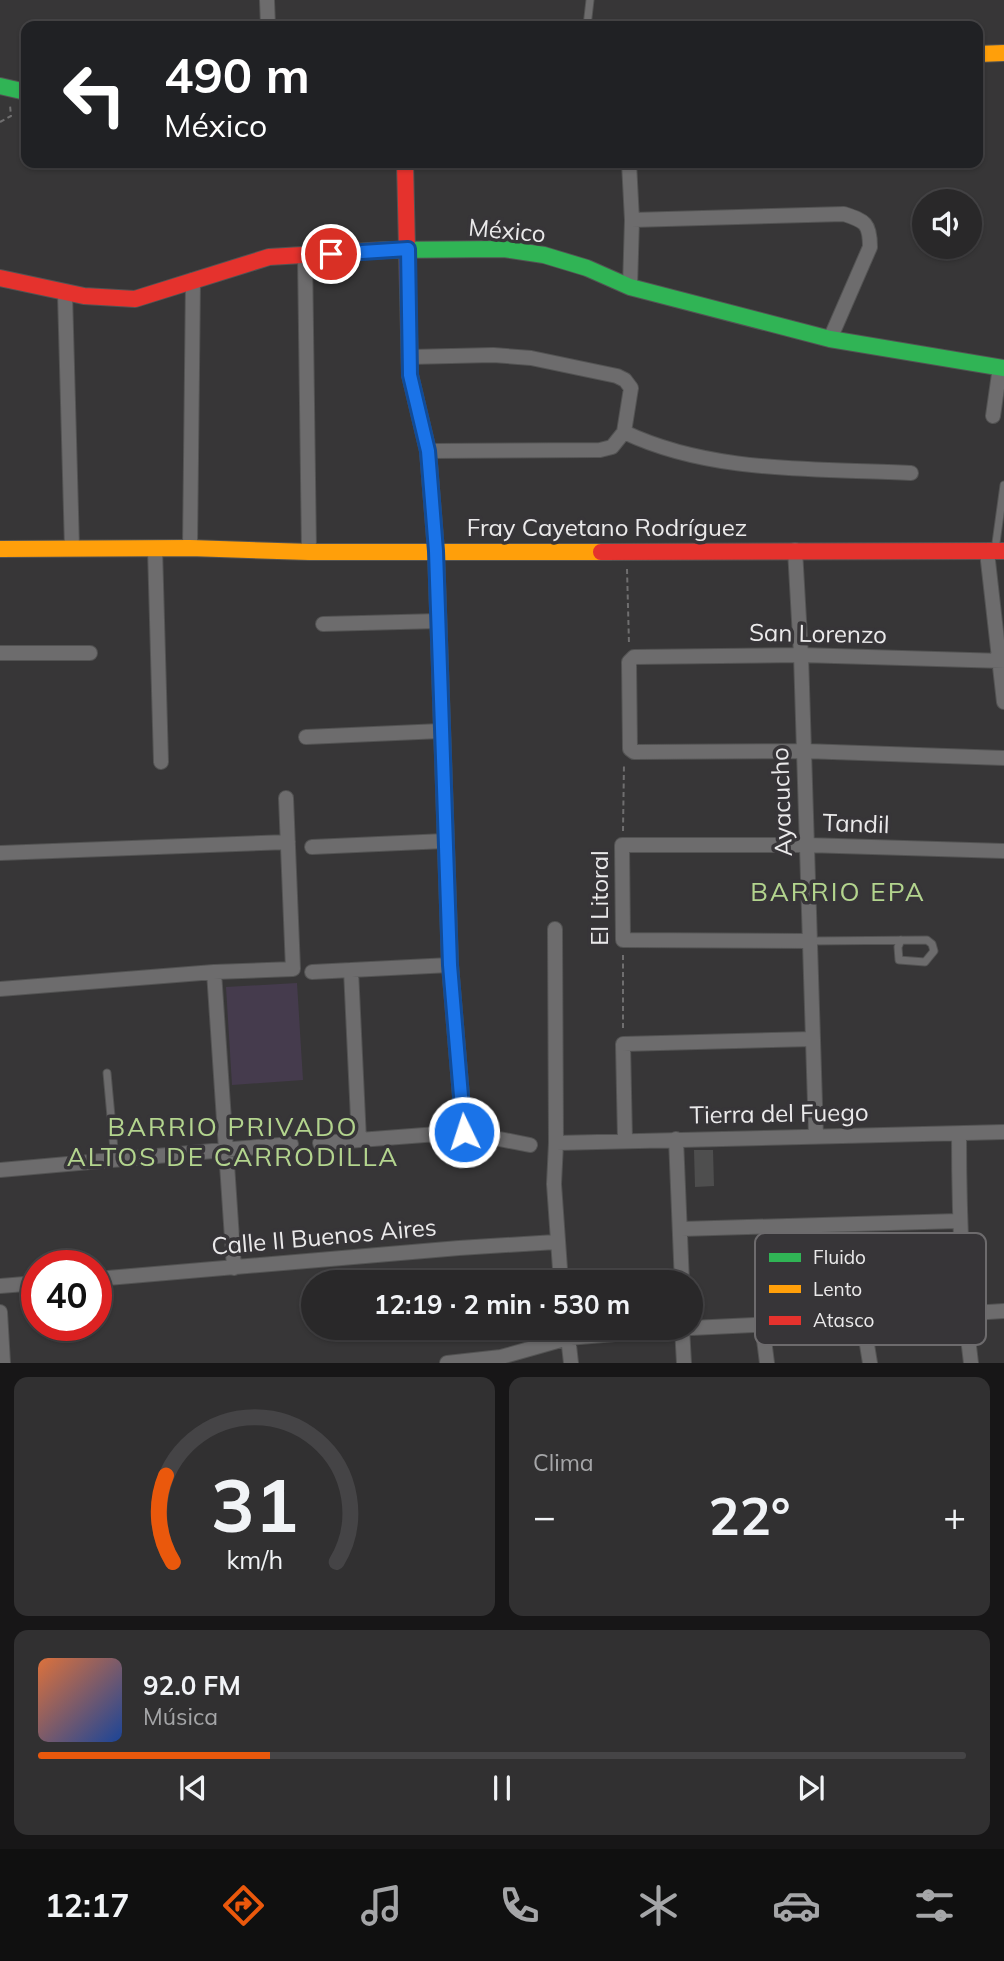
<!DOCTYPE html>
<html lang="es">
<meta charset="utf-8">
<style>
body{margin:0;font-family:Mulish,sans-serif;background:#313031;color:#f1f3f6;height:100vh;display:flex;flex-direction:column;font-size:26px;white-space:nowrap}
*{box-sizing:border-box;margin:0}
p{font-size:23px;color:#a5a6a8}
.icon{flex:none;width:38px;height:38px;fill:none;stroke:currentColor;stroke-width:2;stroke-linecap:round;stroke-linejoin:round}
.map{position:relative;height:1363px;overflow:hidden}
.details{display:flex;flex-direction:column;gap:14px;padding:14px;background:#171617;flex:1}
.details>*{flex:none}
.banner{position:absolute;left:21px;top:21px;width:962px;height:147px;border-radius:14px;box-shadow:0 2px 5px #0004,0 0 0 2px #454446;background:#202124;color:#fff;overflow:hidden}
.tools{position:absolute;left:912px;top:189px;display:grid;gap:14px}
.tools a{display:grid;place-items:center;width:70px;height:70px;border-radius:50%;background:#292829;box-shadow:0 2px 5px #0004,0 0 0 2px #454446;font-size:35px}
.speed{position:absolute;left:21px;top:1250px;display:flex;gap:14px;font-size:35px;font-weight:700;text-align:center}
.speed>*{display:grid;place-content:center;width:91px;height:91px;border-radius:50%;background:#292829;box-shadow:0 2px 5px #0004,0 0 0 2px #454446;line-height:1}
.speed .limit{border:10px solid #d22;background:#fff;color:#111}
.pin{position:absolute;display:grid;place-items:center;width:60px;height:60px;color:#fff;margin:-30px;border:4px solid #fff;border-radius:50%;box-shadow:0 2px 7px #0007}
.me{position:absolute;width:77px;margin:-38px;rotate:356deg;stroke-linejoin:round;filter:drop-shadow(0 0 5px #0008)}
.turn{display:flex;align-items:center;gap:24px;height:147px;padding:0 28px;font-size:32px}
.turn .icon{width:91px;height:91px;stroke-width:2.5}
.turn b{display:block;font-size:49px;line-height:60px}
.big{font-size:52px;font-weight:700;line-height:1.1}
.details .widget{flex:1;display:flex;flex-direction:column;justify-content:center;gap:10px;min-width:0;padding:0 24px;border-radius:14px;background:#313031}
.details .dial{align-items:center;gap:0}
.dial svg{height:182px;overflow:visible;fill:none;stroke:#454446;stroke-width:7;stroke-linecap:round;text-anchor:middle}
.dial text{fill:#f1f3f6;stroke:none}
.song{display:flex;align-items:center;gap:21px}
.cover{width:84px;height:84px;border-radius:10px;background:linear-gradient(135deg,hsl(20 70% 55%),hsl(220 70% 35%))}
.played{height:7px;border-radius:4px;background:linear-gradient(90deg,#ea580c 25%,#454446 25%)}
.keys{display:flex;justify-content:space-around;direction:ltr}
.heat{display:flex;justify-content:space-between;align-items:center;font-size:38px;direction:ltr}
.details .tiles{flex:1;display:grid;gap:14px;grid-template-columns:1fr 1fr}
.widget:last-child{grid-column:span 2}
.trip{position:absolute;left:301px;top:1270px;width:402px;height:70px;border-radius:35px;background:#292829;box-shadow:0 2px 5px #0004,0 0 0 2px #454446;font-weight:700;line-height:70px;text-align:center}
.tab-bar{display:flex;height:112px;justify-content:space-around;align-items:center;background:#101010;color:#a5a6a8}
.tab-bar .icon{width:49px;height:49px}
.tab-bar .on{color:#ea580c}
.tab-bar b{font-size:32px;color:#f1f3f6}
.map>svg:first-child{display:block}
.green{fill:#453b4d}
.building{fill:#4e4e4e}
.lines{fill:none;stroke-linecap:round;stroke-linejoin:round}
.lane-casing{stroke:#535353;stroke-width:9}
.street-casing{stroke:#535353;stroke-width:16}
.fast-casing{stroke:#535353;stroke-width:18}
.slow-casing{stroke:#535353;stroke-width:18}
.jam-casing{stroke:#535353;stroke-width:18}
.path{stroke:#6f6e6f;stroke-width:2;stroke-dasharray:5 3.5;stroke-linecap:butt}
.lane{stroke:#6d6c6d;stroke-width:7}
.street{stroke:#6d6c6d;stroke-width:14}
.fast{stroke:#30b455;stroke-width:16}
.slow{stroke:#ff9f0a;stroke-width:16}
.jam{stroke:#e5322d;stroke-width:16}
.route-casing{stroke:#114b97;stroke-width:18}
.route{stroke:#1a73e8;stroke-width:12}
.labels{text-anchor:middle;stroke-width:7;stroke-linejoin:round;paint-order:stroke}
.street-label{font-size:24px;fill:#eae9ea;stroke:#373538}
.neighbourhood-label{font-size:26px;letter-spacing:2px;fill:#b3d48e;stroke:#373538}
.key{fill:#373538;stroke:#6d6b6d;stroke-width:2}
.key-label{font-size:19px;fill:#eae9ea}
</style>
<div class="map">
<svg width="1004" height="1363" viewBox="0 0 1004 1363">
<rect width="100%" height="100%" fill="#373637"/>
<!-- green -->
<path class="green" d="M297 983 303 1080 232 1085 226 987Z"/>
<!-- building -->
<path class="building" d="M694 1150H713L714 1186 695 1187Z"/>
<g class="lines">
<!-- lane casing -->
<g class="lane-casing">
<path id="lane" d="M587 26 590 0
M995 550 1004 485
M809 941 927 940 932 944 934 951 925 962 899 960 898 947 901 940
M107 1073 115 1160"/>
</g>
<!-- street casing -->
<g class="street-casing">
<path id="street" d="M267 0 268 26
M629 163 632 220 630 287
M632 220 844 214C865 221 870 223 870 247L830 339
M305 255 309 552
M65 294 72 548
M410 357 493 355 531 358 617 376 625 380 631 388 624 432 612 447 600 450 428 451
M993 416 1000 367
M624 432C712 474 815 468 911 473
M190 548 193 280
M155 549 161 762
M795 550 801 655 816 1136
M987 552 1004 702
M323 624 439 621
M0 653H90
M1004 661 801 655 634 657 629 662 630 749 634 752 804 751 1004 758
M306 737 441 731
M312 847 445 841
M0 853 288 842
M555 929 556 1143 554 1184 561 1283
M809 941 623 940 622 845H806L1004 851
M351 970 359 1140
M214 972 234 1268
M312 972 450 965
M0 989 214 972 293 969 286 798
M959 1134C959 1211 961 1286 971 1363
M676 1139 682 1283
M625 1140 623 1044 813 1039
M320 1143 464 1132 530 1145
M556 1143 1004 1132
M0 1170 291 1144
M681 1229 958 1221
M96 1279 459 1248 556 1242
M0 1286 37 1283
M0 1312 3 1363
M863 1320 870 1363
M762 1324 767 1363
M567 1328 571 1363
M682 1328 684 1363
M691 1328 863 1320 1004 1311
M447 1363 501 1357 568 1338 685 1328"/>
</g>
<!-- fast casing -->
<g class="fast-casing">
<path id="fast" d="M0 86 26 92
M386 250 504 249 544 255 587 268 630 287 830 339 1004 368
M443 756 450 965 464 1132"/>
</g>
<!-- slow casing -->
<g class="slow-casing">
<path id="slow" d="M978 54 1004 53
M0 549 190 548 309 552H601"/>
</g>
<!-- jam casing -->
<g class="jam-casing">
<path id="jam" d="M405 163 410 375 428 451 436 551 443 756
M0 278 84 296 135 299 269 257 386 250
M601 552 1004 551"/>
</g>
<!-- path -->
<path class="path" d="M0 122 11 116 10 105
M627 569 629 644
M623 831 624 763
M623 955V1030"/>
<!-- lane -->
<use href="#lane" class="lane"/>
<!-- street -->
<use href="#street" class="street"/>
<!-- fast -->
<use href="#fast" class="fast"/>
<!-- slow -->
<use href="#slow" class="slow"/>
<!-- jam -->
<use href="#jam" class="jam"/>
</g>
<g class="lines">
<!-- route casing -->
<g class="route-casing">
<path id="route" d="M331 254 408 249 410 375 428 451 436 551 450 965 464 1132"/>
</g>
<!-- route -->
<use href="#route" class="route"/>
</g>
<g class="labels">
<!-- street labels -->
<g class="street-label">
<text transform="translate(507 231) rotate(5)" y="8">México</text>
<text x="607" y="536">Fray Cayetano Rodríguez</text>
<text transform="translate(818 634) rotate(1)" y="8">San Lorenzo</text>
<text transform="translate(782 802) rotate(-92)" y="8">Ayacucho</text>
<text transform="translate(856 824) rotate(2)" y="8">Tandil</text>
<text transform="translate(600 898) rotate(-90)" y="8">El Litoral</text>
<text transform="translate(779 1114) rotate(-1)" y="8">Tierra del Fuego</text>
<text transform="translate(324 1237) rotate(-5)" y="8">Calle II Buenos Aires</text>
</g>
<!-- neighbourhood labels -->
<g class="neighbourhood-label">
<text x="838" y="901">BARRIO EPA</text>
<text x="233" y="1136">BARRIO PRIVADO<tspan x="233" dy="30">ALTOS DE CARRODILLA</tspan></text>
</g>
</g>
<!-- legend -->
<rect x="755" y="1233" width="231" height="112" rx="10" class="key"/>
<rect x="769" y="1253" width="32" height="9" fill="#30b455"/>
<rect x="769" y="1285" width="32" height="8" fill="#ff9f0a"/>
<rect x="769" y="1316" width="32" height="9" fill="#e5322d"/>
<g class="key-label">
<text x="813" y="1264">Fluido</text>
<text x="813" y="1296">Lento</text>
<text x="813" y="1327">Atasco</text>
</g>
</svg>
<div class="tools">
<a><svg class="icon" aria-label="sound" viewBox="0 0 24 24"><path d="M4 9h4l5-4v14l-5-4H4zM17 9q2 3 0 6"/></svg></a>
</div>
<div class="speed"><div class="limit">40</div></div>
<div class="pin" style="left:331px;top:254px;background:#d93025"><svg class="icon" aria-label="arrive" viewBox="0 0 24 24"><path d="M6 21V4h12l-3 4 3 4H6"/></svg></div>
<svg class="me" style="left:464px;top:1132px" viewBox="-20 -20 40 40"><circle r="17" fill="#1a73e8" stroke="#fff" stroke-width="3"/><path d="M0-11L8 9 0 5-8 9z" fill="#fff"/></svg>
<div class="trip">12:19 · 2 min · 530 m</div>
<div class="banner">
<div class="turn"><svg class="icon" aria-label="left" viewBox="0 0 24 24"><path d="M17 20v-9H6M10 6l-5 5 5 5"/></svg><div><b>490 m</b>México</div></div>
</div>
</div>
<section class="details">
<div class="tiles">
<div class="widget dial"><svg viewBox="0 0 100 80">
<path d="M14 69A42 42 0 1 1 86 69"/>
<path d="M14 69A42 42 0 0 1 11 31" stroke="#ea580c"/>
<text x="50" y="56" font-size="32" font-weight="700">31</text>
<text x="50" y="72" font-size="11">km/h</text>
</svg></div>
<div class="widget"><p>Clima</p>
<div class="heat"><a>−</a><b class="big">22°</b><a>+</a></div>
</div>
<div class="widget">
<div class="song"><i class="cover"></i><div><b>92.0 FM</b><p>Música</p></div></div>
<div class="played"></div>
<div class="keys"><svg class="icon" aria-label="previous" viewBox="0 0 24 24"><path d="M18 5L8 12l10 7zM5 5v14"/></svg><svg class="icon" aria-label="pause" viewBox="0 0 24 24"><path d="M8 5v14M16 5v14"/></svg><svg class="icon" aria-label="next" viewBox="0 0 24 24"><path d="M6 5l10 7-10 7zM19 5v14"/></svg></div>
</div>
</div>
</section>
<nav class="tab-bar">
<b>12:17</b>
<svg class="icon on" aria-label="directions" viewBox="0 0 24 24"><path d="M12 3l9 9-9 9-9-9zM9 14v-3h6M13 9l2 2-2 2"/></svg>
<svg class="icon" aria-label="music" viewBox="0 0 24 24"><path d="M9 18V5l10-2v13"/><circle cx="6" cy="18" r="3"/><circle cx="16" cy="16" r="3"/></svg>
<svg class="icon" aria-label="phone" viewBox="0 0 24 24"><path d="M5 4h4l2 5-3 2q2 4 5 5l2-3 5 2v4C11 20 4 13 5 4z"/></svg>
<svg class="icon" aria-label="climate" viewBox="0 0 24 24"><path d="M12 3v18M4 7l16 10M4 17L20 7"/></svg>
<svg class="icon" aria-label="car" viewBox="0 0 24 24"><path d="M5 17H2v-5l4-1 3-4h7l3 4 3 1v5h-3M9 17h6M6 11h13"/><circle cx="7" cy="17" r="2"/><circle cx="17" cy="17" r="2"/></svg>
<svg class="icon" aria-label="filters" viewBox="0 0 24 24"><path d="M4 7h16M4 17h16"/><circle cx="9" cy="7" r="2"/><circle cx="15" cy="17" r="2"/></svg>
</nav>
